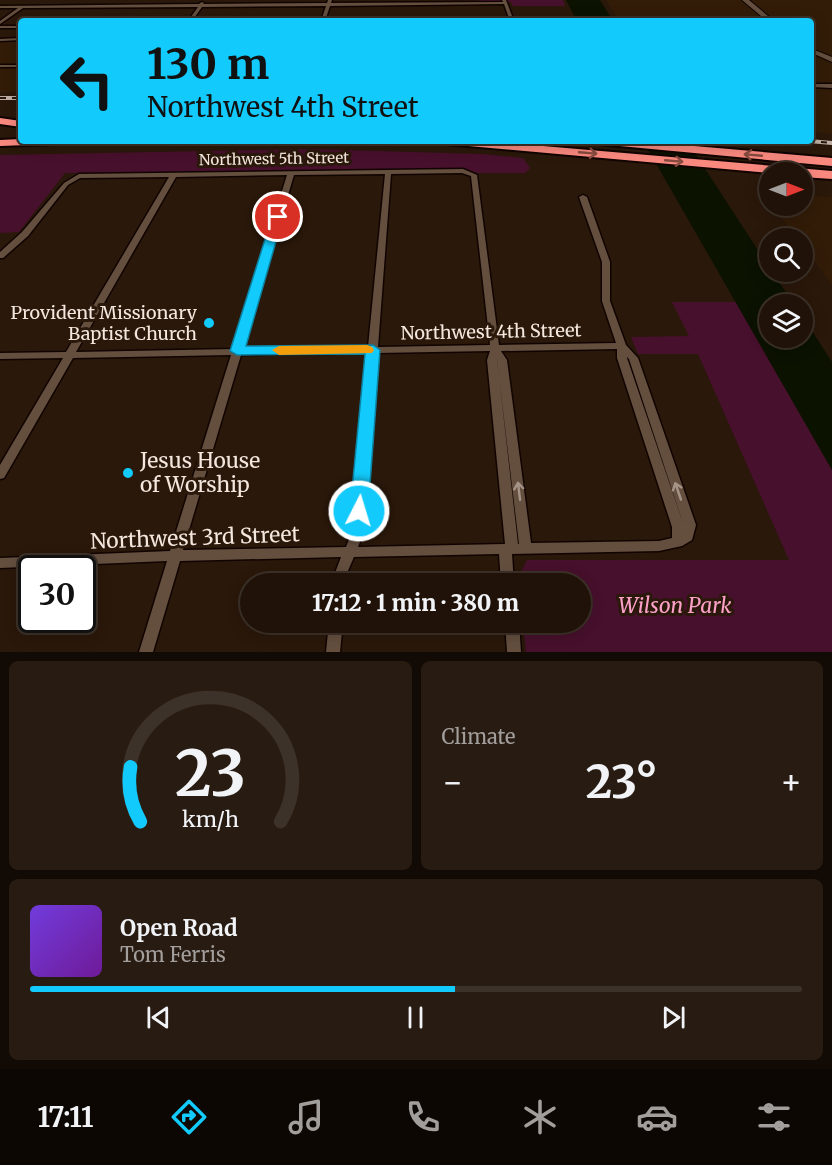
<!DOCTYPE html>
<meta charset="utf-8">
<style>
body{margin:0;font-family:Merriweather,serif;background:#281b12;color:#f1f3f6;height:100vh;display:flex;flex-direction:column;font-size:22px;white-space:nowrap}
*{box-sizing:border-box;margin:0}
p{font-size:20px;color:#a29e9c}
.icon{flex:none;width:33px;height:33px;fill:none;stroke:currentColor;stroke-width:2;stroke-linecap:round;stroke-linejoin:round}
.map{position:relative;height:652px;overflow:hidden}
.drawer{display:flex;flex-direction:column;gap:9px;padding:9px;background:#120a04;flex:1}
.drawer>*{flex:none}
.guide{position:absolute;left:18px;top:18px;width:796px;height:126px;border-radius:6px;box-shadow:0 3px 15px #0003,0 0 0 2px #3d3229;background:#12cafb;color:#111;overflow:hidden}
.needle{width:39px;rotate:90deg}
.fabs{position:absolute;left:759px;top:162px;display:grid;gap:12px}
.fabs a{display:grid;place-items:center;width:54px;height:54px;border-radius:50%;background:#201208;box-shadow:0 3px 15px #0003,0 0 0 2px #3d3229;font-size:30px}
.speed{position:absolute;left:18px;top:555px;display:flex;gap:12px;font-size:30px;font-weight:700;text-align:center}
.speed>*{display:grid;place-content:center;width:78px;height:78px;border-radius:50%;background:#201208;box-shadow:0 3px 15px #0003,0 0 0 2px #3d3229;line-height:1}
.speed .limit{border:3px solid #111;border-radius:9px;background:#fff;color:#111}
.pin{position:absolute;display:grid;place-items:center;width:51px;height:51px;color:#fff;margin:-26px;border:3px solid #fff;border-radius:50%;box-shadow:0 2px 6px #0007}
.me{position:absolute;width:66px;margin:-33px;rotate:5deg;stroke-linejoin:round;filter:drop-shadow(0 0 4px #0008)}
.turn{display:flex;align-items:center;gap:21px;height:126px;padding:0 30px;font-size:27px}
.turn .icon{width:78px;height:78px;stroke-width:2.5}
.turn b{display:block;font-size:42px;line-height:51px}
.big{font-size:45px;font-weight:800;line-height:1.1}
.drawer .widget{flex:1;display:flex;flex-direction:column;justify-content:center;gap:9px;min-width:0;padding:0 21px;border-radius:9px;background:#281b12}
.drawer .dial{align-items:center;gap:0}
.dial svg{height:156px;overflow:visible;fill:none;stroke:#3d3229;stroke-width:7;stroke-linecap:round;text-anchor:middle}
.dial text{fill:#f1f3f6;stroke:none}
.song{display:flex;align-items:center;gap:18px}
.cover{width:72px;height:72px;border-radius:9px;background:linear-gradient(135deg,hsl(260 70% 55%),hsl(280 70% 35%))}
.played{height:6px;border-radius:3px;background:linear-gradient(90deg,#12cafb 55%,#3d3229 55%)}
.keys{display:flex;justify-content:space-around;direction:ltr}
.heat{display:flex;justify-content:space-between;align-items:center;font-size:33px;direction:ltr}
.drawer .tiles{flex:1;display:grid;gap:9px;grid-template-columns:1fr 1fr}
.widget:last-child{grid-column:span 2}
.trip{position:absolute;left:240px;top:573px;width:351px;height:60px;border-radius:30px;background:#201208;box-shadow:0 3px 15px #0003,0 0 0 2px #3d3229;font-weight:800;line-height:60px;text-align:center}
.tabs{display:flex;height:96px;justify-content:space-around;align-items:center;background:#0d0703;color:#a29e9c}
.tabs .icon{width:42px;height:42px}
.tabs .selected{color:#12cafb}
.tabs b{font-size:27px;color:#f1f3f6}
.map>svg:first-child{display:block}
.built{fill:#321c08}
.green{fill:#47102c}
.water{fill:#0b1200}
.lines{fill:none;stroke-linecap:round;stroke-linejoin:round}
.street-casing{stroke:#110400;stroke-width:3}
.secondary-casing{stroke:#110400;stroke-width:2}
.highway-casing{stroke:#110400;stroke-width:4}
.street{fill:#644f3f;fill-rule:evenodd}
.secondary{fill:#644f3f;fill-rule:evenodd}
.highway{fill:#f9897f;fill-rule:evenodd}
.rail-casing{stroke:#bdafa5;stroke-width:4}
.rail{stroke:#2a180a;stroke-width:2;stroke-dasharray:6;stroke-linecap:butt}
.oneway{stroke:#874b3f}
.oneway2{stroke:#a59387}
.route{fill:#12cafb;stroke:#0c83a3;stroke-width:1.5}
.slow{fill:#f59e0b}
.poi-dot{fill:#12cafb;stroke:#2a180a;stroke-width:2}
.labels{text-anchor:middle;stroke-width:6;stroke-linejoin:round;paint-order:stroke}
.far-street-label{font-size:15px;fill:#f4e7de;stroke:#2a180a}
.poi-label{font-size:18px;fill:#f4e7de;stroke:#2a180a;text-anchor:end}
.street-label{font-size:18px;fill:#f4e7de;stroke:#2a180a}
.near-poi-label{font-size:21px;fill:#f4e7de;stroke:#2a180a;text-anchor:start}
.near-street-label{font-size:21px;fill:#f4e7de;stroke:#2a180a}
.near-park-label{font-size:21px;font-style:italic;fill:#fda1c8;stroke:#2a180a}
</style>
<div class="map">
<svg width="832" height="652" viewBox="0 0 832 652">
<rect width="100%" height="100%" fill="#2a180a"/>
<!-- built -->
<path class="built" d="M606 0H832V134L812 132V21H619Z
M0 41H21V92L0 93Z
M803 195 832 197V285L803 246 802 238H797L772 206H802Z
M434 327H482V338L474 342 435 343Z"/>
<!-- green -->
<path class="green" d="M478 0H563L565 6H513L511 2H481Z
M310 149 482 154 523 158 530 168 525 173H477L464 169 65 173 19 232 0 233V155Z
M672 302H736L832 470V652H526L523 623 580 622V584L518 583V578L527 560H789L698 354H638L631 337 689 336Z"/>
<!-- water -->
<path class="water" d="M566 0H600L613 21H577Z
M643 141H687L769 267 770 272H772L794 304H770V338H802L803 317 832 362V470Z"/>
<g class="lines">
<!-- street casing -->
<g class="street-casing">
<path id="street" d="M328 0H332L331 3 503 2 502 0H506L514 21H510L504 4 330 6 325 21H321L326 6 202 7 192 21H188L198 7 23 8 0 24V21L18 8H0V6L199 4 202 2 204 3 203 4 327 3Z
M0 26H21V28H0Z
M21 38V40L0 41V39Z
M0 65H21V67H0Z
M832 84V88L812 87V84Z
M463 169 477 175 499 345 616 343 602 301V262L579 197 583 195 587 197 610 262V301L626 345 638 358 696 525 692 540 682 546 659 551 512 554 514 584H501L499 554 354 557 347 573V584H334L335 573 341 557 180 561 153 652H139L167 561 0 568V558L170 551 231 355 73 358 4 478 0 479V465L63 358 0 359V353L66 352 169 177 80 178 68 185 28 236 3 258H0V252L22 232 64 183 79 174ZM462 173 471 176 490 345 378 347 391 174ZM385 174 368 347 242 349 294 175ZM287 175 233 349 76 352 176 177ZM617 349V358L672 527V538L659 541 531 543 507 360 501 351ZM490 351 487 360 505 544 358 547 363 534 377 353ZM368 353 351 534 346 547 183 550 241 355ZM627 357 629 359 684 526 627 358ZM497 359V360L519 544H518Z
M329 622H343L340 652H326Z
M505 622H519L521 652H507Z"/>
</g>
<!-- secondary casing -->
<g class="secondary-casing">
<path id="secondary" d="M742 0H749L774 21H767Z
M812 49 832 57V62L812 53Z"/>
</g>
<!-- highway casing -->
<g class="highway-casing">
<path id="highway" d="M0 118 21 121V127L0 124Z
M21 139V141H62L56 144 0 146V140Z
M440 141H485L832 171V179L802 177V172L770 173 446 144Z
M592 141H636L832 158V166L598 144Z"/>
</g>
<!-- street -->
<use href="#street" class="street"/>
<!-- secondary -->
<use href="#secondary" class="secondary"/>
<!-- highway -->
<use href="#highway" class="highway"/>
<!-- rail casing -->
<g class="rail-casing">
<path id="rail" d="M0 98H21
M809 141 832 143"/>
</g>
<!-- rail -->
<use href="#rail" class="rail"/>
</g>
<!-- one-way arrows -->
<defs><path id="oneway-shaft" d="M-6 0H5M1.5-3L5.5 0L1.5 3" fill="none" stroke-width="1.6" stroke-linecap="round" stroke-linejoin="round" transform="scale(1.5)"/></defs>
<g class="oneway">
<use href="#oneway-shaft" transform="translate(588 153) rotate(5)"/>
<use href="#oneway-shaft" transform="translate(753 155) rotate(-175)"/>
<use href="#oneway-shaft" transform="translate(674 161) rotate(5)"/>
</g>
<g class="oneway2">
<use href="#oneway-shaft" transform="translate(519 491) rotate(-97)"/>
<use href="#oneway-shaft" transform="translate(678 491) rotate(-109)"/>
</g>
<!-- route -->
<path class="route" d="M278 214 283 217 246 346 373 345 380 350 368 511 365 516 359 518 352 516 350 511 365 354 237 355 230 351 272 217Z"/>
<!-- slow -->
<path class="slow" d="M367 345 372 347 374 350 372 353 279 355 272 350 279 346Z"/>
<!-- markers -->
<g class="poi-dot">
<circle cx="209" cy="323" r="6"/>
<circle cx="128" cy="473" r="6"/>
</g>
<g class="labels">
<!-- far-street labels -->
<g class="far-street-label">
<text transform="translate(274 159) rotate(-1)" y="5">Northwest 5th Street</text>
</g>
<!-- poi labels -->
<g class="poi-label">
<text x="197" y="319">Provident Missionary<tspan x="197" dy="21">Baptist Church</tspan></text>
</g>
<!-- street labels -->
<g class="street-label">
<text transform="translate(491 332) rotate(-1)" y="6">Northwest 4th Street</text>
</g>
<!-- near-poi labels -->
<g class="near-poi-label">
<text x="140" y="468">Jesus House<tspan x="140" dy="24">of Worship</tspan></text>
</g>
<!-- near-street labels -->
<g class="near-street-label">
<text transform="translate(195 538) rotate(-2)" y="7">Northwest 3rd Street</text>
</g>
<!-- near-park labels -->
<g class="near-park-label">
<text x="675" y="613">Wilson Park</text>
</g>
</g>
</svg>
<div class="fabs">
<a><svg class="needle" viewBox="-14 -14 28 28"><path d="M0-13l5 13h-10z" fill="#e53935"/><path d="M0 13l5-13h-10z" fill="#a29e9c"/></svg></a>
<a><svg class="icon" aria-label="search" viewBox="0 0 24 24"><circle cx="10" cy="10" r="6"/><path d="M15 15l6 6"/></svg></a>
<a><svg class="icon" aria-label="layers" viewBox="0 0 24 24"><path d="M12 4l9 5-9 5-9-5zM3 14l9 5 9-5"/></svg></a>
</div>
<div class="speed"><div class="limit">30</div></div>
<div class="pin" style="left:278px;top:217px;background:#d93025"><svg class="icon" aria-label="arrive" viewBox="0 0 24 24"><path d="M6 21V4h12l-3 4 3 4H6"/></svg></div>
<svg class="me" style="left:359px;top:511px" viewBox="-20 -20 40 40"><circle r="17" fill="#12cafb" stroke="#fff" stroke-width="3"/><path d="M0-11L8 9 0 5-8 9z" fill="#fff"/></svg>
<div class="trip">17:12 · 1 min · 380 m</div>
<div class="guide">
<div class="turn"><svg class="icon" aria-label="left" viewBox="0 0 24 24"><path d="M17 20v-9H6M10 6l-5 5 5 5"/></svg><div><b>130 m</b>Northwest 4th Street</div></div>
</div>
</div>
<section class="drawer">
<div class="tiles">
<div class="widget dial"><svg viewBox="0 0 100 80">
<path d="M14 69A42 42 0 1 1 86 69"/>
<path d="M14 69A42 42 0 0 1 9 41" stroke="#12cafb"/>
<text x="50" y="56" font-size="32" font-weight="700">23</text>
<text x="50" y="72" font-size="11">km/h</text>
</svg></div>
<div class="widget"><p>Climate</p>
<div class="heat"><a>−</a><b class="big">23°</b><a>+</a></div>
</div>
<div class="widget">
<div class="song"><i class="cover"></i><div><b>Open Road</b><p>Tom Ferris</p></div></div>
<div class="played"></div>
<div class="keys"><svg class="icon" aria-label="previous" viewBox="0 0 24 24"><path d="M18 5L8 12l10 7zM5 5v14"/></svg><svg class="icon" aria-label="pause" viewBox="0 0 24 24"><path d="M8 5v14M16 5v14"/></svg><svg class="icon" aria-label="next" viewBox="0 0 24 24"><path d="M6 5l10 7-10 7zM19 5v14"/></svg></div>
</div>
</div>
</section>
<nav class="tabs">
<b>17:11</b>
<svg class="icon selected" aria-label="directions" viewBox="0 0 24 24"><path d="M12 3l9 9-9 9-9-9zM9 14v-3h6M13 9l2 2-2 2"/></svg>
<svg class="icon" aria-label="music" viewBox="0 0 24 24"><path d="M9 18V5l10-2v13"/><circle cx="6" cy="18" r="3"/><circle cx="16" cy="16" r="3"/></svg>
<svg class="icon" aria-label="phone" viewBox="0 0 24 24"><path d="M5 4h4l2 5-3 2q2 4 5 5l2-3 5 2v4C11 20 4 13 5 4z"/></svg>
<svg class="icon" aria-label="climate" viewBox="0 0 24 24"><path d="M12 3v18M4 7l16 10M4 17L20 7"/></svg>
<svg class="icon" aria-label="car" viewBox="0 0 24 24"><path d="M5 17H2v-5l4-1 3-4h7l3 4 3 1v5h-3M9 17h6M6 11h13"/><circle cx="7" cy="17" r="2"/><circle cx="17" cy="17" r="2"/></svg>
<svg class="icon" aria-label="filters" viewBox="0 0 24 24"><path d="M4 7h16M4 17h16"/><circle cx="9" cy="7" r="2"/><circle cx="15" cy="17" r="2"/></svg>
</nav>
